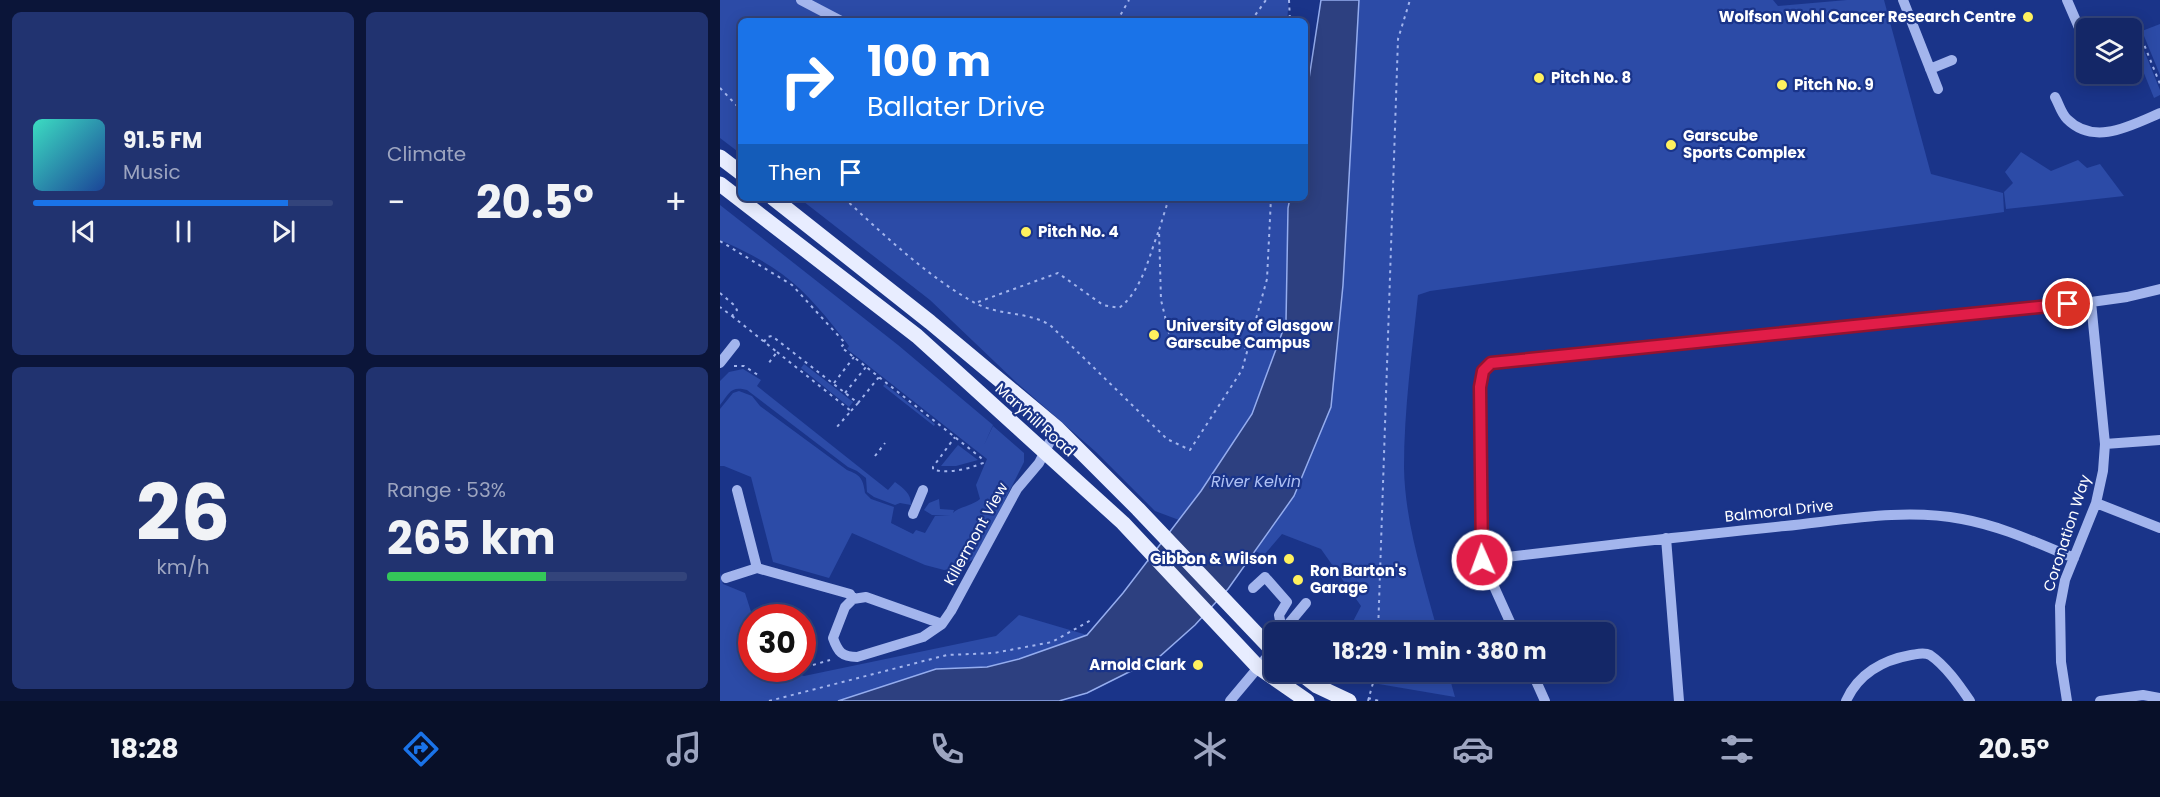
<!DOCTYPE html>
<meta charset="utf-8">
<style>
body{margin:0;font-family:Poppins,sans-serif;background:#213370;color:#f1f3f6;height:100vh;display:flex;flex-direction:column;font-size:22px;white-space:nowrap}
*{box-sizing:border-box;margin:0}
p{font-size:20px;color:#9da5c0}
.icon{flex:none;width:33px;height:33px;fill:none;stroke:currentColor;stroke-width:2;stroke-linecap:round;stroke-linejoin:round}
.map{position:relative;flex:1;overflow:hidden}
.side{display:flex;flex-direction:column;gap:12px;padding:12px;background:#0b1539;width:720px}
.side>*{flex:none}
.top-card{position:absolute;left:18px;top:18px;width:570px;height:183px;border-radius:9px;box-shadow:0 3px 15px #0003,0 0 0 2px #33447b;background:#1a73e8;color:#fff;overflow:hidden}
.buttons{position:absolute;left:1356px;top:18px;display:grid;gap:12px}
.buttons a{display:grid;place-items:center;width:66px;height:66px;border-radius:9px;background:#142767;box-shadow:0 3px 15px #0003,0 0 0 2px #33447b;font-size:30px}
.speed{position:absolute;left:18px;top:604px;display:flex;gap:12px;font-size:30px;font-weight:700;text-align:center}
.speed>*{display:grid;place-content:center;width:78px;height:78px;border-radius:50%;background:#142767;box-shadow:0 3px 15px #0003,0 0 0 2px #33447b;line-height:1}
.speed .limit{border:9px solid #d22;background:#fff;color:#111}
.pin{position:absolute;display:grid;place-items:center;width:51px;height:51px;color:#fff;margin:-26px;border:3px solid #fff;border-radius:50%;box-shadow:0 2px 6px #0007}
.me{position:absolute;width:66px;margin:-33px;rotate:358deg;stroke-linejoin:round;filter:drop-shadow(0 0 4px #0008)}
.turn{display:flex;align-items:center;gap:21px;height:126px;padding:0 30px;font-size:27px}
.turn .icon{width:78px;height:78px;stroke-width:2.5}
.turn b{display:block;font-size:42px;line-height:51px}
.then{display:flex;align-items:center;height:57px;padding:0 30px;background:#0003;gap:12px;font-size:22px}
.big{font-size:45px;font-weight:700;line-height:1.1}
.side .tile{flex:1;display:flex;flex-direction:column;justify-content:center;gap:9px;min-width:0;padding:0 21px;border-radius:9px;background:#213370}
.side .dial{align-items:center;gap:0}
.dial b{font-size:78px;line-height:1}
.song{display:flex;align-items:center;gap:18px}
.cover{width:72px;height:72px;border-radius:9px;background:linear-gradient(135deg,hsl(170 70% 55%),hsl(220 70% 35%))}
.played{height:6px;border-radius:3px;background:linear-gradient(90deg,#1a73e8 85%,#33447b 85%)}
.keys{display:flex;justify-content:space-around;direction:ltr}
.heat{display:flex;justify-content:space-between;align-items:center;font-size:33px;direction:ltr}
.charge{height:9px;border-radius:4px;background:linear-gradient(90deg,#34c759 53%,#33447b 0)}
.side .tiles{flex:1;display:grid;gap:12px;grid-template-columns:repeat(2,1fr)}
.trip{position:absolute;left:544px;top:622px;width:351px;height:60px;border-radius:9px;background:#142767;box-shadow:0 3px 15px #0003,0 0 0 2px #33447b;font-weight:700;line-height:60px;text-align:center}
.menu{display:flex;height:96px;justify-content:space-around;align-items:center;background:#081029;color:#9da5c0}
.menu .icon{width:42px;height:42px}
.menu .selected{color:#1a73e8}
.menu b{font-size:27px;color:#f1f3f6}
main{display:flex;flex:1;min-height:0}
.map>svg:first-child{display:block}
.green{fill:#2c4ba7}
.water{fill:#2d4080;stroke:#95adef;stroke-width:1.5}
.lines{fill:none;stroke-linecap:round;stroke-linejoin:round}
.path{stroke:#a3b5ed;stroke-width:2;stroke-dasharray:3 4.5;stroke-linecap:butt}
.minor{stroke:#a3b5ed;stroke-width:10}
.major{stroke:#e8edff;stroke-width:15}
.route-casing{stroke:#92132f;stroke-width:15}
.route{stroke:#e11d48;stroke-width:10}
.poi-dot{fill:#fff15e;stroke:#1a3489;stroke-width:2}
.labels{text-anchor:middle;stroke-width:4.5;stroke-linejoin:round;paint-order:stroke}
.poi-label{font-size:15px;font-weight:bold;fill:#fff;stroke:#1a3489;text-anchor:start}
.street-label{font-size:15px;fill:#fff;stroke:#1a3489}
.water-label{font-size:16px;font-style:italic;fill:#aec0f4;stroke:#1a3489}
</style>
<main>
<section class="side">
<div class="tiles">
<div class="tile">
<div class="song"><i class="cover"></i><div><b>91.5 FM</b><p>Music</p></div></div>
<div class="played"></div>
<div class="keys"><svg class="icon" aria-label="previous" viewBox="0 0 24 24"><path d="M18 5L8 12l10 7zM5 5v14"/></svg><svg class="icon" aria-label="pause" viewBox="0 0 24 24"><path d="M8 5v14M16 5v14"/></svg><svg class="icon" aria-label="next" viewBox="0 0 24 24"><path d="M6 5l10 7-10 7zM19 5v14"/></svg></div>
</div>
<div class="tile"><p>Climate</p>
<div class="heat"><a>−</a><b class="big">20.5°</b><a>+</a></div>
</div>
<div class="tile dial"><b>26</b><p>km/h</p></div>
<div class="tile"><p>Range · 53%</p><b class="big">265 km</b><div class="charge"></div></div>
</div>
</section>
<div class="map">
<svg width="1440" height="701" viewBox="0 0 1440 701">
<rect width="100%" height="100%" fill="#1a3489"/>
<!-- green -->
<path class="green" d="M0 0H569L567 21H21V154L0 138Z
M639 0H1053L1058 6 1127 0H1164L1211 174 1283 193 1284 212 710 291 698 295C692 352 684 410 684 468 685 524 704 580 718 633H627L641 606 601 549 562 534 544 555 535 551 574 496 623 285Z
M1440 24V75L1422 31Z
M1423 48 1440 90V95L1434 98 1415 51Z
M1301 152 1331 171 1358 160 1367 168 1380 164 1404 196 1286 209 1284 192 1293 183 1285 172Z
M79 198H570L566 322 532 414 481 491 459 520 435 511 376 452 297 383 210 300Z
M0 205 178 345 273 425 264 445 273 426 304 453V462L256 558 237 568 224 570 205 565 132 533 109 578 53 562 31 477 4 466H0V409L13 393 19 391 32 396 40 406 127 470C140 475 143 478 145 493L151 499 174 507 171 523 193 534 196 530 205 533 215 516H230L212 515 204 510 209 503 219 499 220 509 234 510 233 513C238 507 252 506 260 499L256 485 267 459 127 349 129 346C109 320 88 293 62 274 43 260 21 249 0 240Z
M84 364 133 402 129 407 81 368Z
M23 369 41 380 37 386 168 490 175 482C184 489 191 493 191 505L180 503 175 505 154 497 147 492 146 478 137 471 128 467 27 390C10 386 10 393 0 405V381L9 372Z
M165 384 215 424 214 426 163 386Z
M238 445 258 460 236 466H221Z
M0 573 3 584 25 593 33 618 32 669H64L84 676 276 636 299 615 367 635 299 659 267 667 216 669 118 701H0Z
M607 672H728L735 697 641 681Z"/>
<!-- water -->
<path class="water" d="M601 0H639L623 285 611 407 574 496 508 589 475 625 439 657 367 693 339 701H118L216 669 267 667 299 659 367 635 403 593 481 491 532 414 566 322 568 208 570 198H585V105Z"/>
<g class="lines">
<!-- path -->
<path class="path" d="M569 0 570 21
M397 21 409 0
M531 21 546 0
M1419 32 1440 84
M0 88 21 110
M124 198C164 235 208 277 255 303 279 316 307 311 330 325L447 439 470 450 522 370 547 279 551 198
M449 198 439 230 441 300 449 333 465 346 528 348
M0 241 72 285 125 343 121 347 260 457 263 460V463C245 470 231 473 213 470V467L235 437
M0 293 14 305 17 310 12 316 0 307
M258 302 338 273 383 305 399 308C422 291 429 256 439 230
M12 316 57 352 48 364
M44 342 47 337 52 336 138 403 131 411
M57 352 131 411 116 428
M14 366H24L38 375
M114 383 134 357
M125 393 146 367
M138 403 159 377
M155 456 165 443
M658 633 678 39 690 0
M93 665 110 660
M648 698 659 701
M49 701 227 655 274 653 332 642 373 619
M648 701 656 672"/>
<!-- minor -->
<path class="minor" d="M81 0 121 21
M1183 0 1218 89
M1347 0 1363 37
M1210 69 1232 60
M1335 97C1339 104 1341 113 1347 119 1374 146 1410 126 1440 113
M0 363 15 344
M1385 444 1440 440
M17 490 37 568 130 594 133 599 146 597 222 624 231 611 297 489 319 463 337 428
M1376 503 1440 528
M193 514 203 490
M946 538 959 701
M762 560C863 548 964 536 1065 526 1123 520 1184 508 1242 519 1281 526 1317 543 1354 558
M6 578 37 568
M533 588 545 577 567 602 559 615 562 631
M133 599 125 607 113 638C118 652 122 657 137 657L203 637 222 624
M561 633 586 603
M795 633 762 560 761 552 760 387 763 371 771 363 1371 302 1407 297 1440 289
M812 672 825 701
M510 701 552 651 555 644
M1126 701C1138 674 1163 660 1191 655 1198 654 1204 652 1210 655 1226 666 1239 685 1250 701
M1347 701 1341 662 1340 606 1345 580 1376 503 1383 471 1385 444 1371 302
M1380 701 1423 695 1440 698"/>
<!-- major -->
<path class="major" d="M0 157 21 173
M0 184 197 336 403 523 538 667 587 701
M53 198 210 322 337 428 418 509 555 653
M579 672 597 686 629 701"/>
</g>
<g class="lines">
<!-- route casing -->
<g class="route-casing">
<path id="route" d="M762 560 760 387 763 371 771 363 1348 304"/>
</g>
<!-- route -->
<use href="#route" class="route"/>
</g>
<!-- markers -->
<g class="poi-dot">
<circle cx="1308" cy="17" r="6"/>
<circle cx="819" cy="78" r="6"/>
<circle cx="1062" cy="85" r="6"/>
<circle cx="951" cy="145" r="6"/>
<circle cx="306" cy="232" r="6"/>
<circle cx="434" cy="335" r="6"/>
<circle cx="569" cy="559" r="6"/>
<circle cx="578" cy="580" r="6"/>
<circle cx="478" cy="665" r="6"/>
</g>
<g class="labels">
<!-- poi labels -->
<g class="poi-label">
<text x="1296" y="22" text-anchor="end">Wolfson Wohl Cancer Research Centre</text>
<text x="831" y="83">Pitch No. 8</text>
<text x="1074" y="90">Pitch No. 9</text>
<text x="963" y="141">Garscube<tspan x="963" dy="17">Sports Complex</tspan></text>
<text x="318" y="237">Pitch No. 4</text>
<text x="446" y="331">University of Glasgow<tspan x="446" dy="17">Garscube Campus</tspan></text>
<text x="557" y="564" text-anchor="end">Gibbon &amp; Wilson</text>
<text x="590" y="576">Ron Barton's<tspan x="590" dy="17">Garage</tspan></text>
<text x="466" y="670" text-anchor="end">Arnold Clark</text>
</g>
<!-- street labels -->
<g class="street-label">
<text transform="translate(315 420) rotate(42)" y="5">Maryhill Road</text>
<text transform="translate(1059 511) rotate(-6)" y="5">Balmoral Drive</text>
<text transform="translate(1347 533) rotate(-72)" y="5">Coronation Way</text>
<text transform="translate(256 534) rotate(-61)" y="5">Killermont View</text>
</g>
<!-- water labels -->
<g class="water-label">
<text x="536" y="487">River Kelvin</text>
</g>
</g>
</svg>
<div class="buttons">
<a><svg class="icon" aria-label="layers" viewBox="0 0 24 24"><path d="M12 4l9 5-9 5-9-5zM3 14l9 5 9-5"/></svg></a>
</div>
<div class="speed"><div class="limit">30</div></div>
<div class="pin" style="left:1348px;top:304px;background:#d93025"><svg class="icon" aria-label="arrive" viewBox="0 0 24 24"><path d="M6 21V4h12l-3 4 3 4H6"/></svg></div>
<svg class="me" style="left:762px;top:560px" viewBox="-20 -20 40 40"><circle r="17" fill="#e11d48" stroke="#fff" stroke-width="3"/><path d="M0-11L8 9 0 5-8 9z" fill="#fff"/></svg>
<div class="trip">18:29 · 1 min · 380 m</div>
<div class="top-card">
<div class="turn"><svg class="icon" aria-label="right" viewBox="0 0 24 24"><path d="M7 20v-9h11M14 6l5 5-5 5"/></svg><div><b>100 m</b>Ballater Drive</div></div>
<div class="then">Then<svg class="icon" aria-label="arrive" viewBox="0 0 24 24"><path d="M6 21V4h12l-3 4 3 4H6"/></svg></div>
</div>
</div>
</main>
<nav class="menu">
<b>18:28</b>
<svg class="icon selected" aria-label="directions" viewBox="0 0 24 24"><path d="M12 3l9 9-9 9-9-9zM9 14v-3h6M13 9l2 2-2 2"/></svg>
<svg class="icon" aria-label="music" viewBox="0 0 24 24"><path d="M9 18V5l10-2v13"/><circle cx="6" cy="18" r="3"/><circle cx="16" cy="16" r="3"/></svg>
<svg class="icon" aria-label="phone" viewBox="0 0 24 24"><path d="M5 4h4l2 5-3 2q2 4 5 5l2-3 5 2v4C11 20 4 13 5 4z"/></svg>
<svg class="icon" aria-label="climate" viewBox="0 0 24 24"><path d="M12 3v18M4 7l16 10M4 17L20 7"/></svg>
<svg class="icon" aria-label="car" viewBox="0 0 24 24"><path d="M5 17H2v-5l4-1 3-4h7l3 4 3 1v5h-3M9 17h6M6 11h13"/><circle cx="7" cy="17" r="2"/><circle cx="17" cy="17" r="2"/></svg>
<svg class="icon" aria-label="filters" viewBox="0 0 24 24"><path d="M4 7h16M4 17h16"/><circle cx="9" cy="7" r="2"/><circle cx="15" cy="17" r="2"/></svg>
<b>20.5°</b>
</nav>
